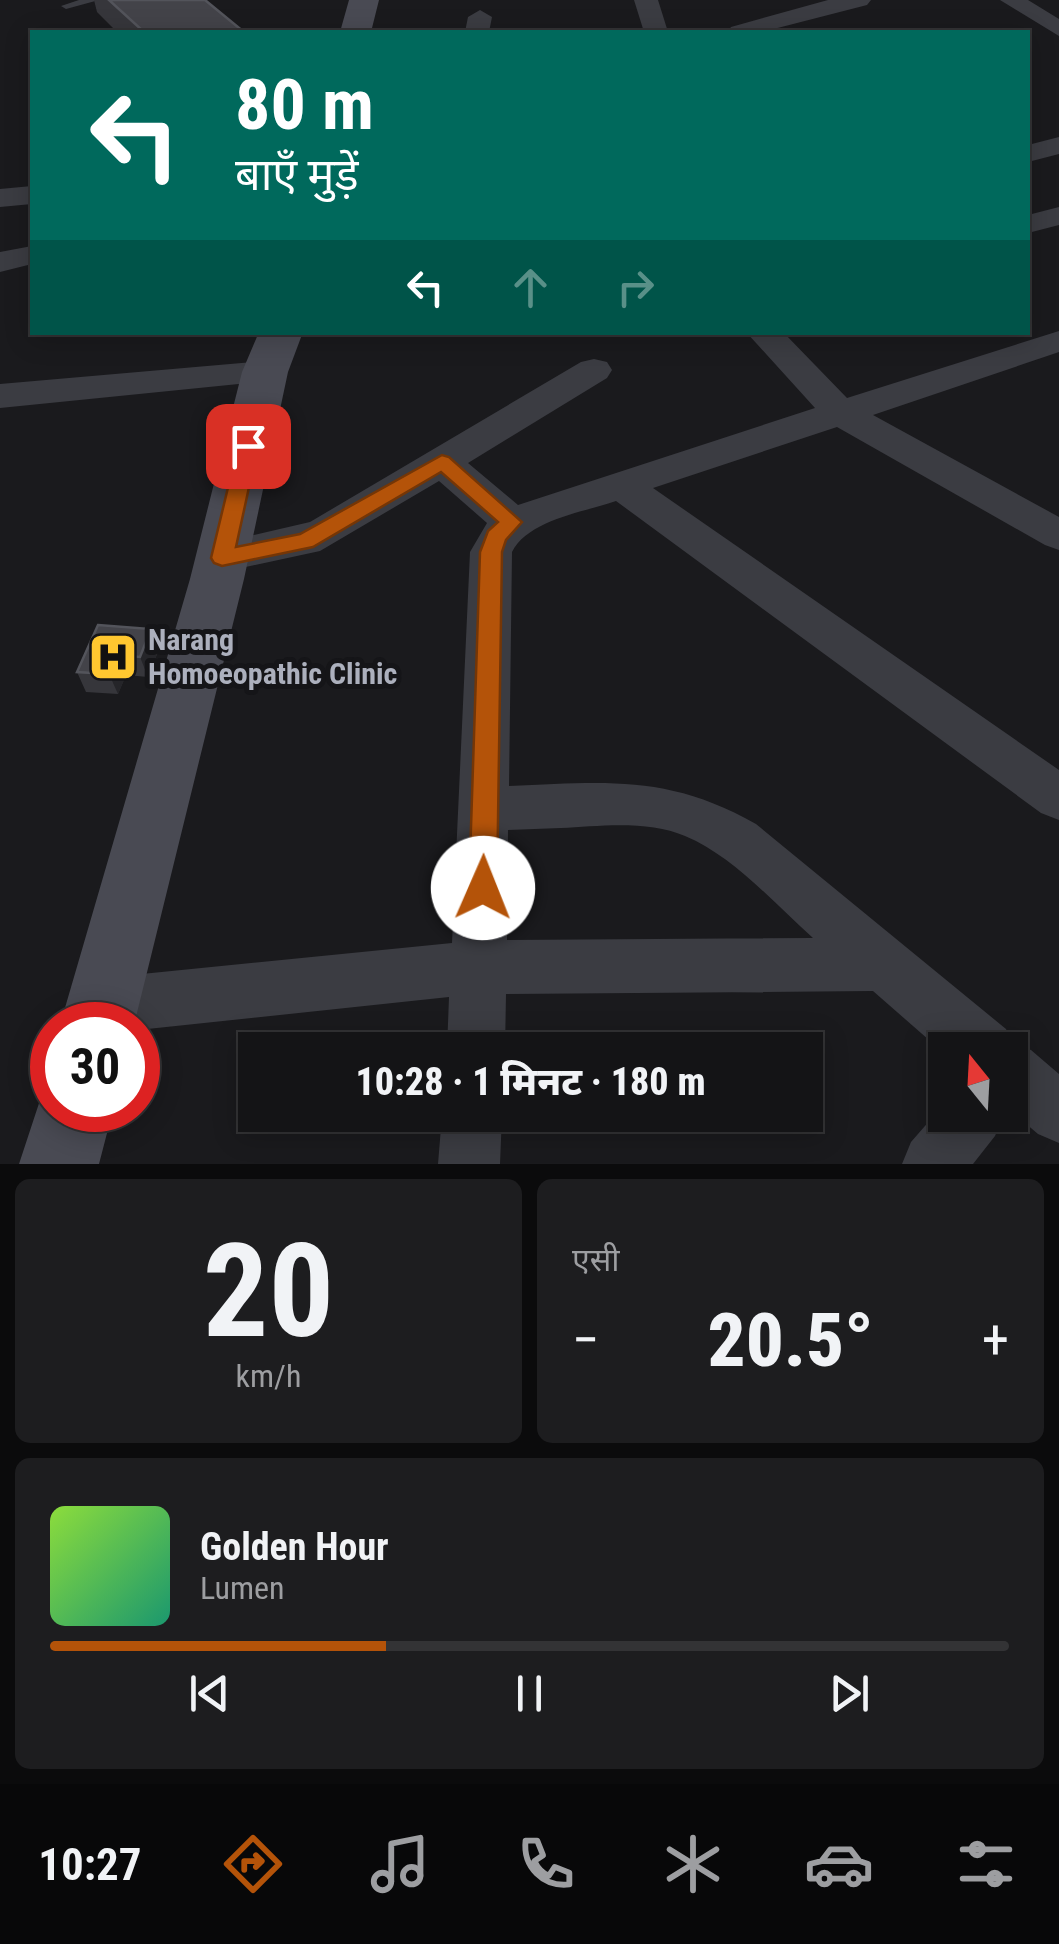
<!DOCTYPE html>
<html lang="hi">
<meta charset="utf-8">
<style>
body{margin:0;font-family:"Roboto Condensed","Noto Sans Devanagari",sans-serif;background:#1d1d1f;color:#f1f3f6;height:100vh;display:flex;flex-direction:column;font-size:38px;white-space:nowrap}
*{box-sizing:border-box;margin:0}
p{font-size:32px;color:#9d9ea1}
.icon{flex:none;width:55px;height:55px;fill:none;stroke:currentColor;stroke-width:2;stroke-linecap:round;stroke-linejoin:round}
.map{position:relative;height:1164px;overflow:hidden}
.side{display:flex;flex-direction:column;gap:15px;padding:15px;background:#0b0b0c;flex:1}
.side>*{flex:none}
.guide{position:absolute;left:30px;top:30px;width:1000px;height:305px;border-radius:0px;box-shadow:0 5px 25px #0003,0 0 0 2px #333335;background:#00695c;color:#fff;overflow:hidden}
.needle{width:65px;rotate:342deg}
.controls{position:absolute;left:928px;top:1032px;display:grid;gap:20px}
.controls a{display:grid;place-items:center;width:100px;height:100px;border-radius:0px;background:#141416;box-shadow:0 5px 25px #0003,0 0 0 2px #333335;font-size:50px}
.speed{position:absolute;left:30px;top:1002px;display:flex;gap:20px;font-size:50px;font-weight:700;text-align:center}
.speed>*{display:grid;place-content:center;width:130px;height:130px;border-radius:50%;background:#141416;box-shadow:0 5px 25px #0003,0 0 0 2px #333335;line-height:1}
.speed .limit{border:15px solid #d22;background:#fff;color:#111}
.pin{position:absolute;display:grid;place-items:center;width:85px;height:85px;color:#fff;margin:-42px;border-radius:20px;box-shadow:0 5px 15px #0006}
.me{position:absolute;width:110px;margin:-55px;rotate:1deg;stroke-linejoin:round;filter:drop-shadow(0 0 8px #0008)}
.turn{display:flex;align-items:center;gap:35px;height:210px;padding:0 40px;font-size:45px}
.turn .icon{width:130px;height:130px;stroke-width:2.5}
.turn b{display:block;font-size:70px;line-height:85px}
.lanes{display:flex;align-items:center;height:95px;padding:0 40px;background:#0003;justify-content:center;gap:50px;direction:ltr}
.lanes .off{opacity:.35}
.big{font-size:75px;font-weight:800;line-height:1.1}
.side .card{flex:1;display:flex;flex-direction:column;justify-content:center;gap:15px;min-width:0;padding:0 35px;border-radius:15px;background:#1d1d1f}
.side .dial{align-items:center;gap:0}
.dial b{font-size:130px;line-height:1}
.song{display:flex;align-items:center;gap:30px}
.cover{width:120px;height:120px;border-radius:15px;background:linear-gradient(135deg,hsl(90 70% 55%),hsl(160 70% 35%))}
.played{height:10px;border-radius:5px;background:linear-gradient(90deg,#b45309 35%,#333335 35%)}
.keys{display:flex;justify-content:space-around;direction:ltr}
.heat{display:flex;justify-content:space-between;align-items:center;font-size:55px;direction:ltr}
.side .tiles{flex:1;display:grid;gap:15px;grid-template-columns:1fr 1fr}
.card:last-child{grid-column:span 2}
.trip{position:absolute;left:238px;top:1032px;width:585px;height:100px;border-radius:0px;background:#141416;box-shadow:0 5px 25px #0003,0 0 0 2px #333335;font-weight:800;line-height:100px;text-align:center}
.tabs{display:flex;height:160px;justify-content:space-around;align-items:center;background:#080809;color:#9d9ea1}
.tabs .icon{width:70px;height:70px}
.tabs .selected{color:#b45309}
.tabs b{font-size:45px;color:#f1f3f6}
.map>svg:first-child{display:block}
.lines{fill:none;stroke-linecap:round;stroke-linejoin:round}
.lane{fill:#3b3c42;fill-rule:evenodd}
.street{fill:#3b3c42;fill-rule:evenodd}
.secondary{fill:#494a53;fill-rule:evenodd}
.wall{fill:#36363b}
.shaded-wall{fill:#252529}
.building{fill:#434349;stroke:#53545b;stroke-width:2.5}
.route{fill:#b45309;stroke:#753606;stroke-width:2.5}
.labels{text-anchor:middle;stroke-width:10;stroke-linejoin:round;paint-order:stroke}
.poi-label{font-size:30px;font-weight:bold;fill:#acb0bd;stroke:#151518;text-anchor:start}
</style>
<div class="map">
<svg width="1059" height="1164" viewBox="0 0 1059 1164">
<rect width="100%" height="100%" fill="#1a1a1d"/>
<g class="lines">
<!-- lane -->
<path class="lane" d="M79 0H99L66 9 61 6Z"/>
<!-- street -->
<path class="street" d="M634 0H658L668 32H644Z
M828 0H871L867 5 762 32H728L731 27Z
M1000 0H1028L1059 19V36Z
M480 10 492 17 489 32H465L468 17Z
M1059 137V154L1028 162V145Z
M32 186V204L0 207V189Z
M1059 207V225L1028 233V215Z
M32 246V264L0 272V252Z
M1059 331V352L873 415 1059 517V550L1045 545 837 427 653 488 1059 770V820L1041 813 616 501C584 512 528 520 512 552L509 786C606 782 668 774 756 824L1006 1029 1011 1042 1031 1050 1059 1074V1143L1038 1134 1010 1110V1050H945V1054L873 991 506 994 505 1050H447L449 997 138 1030V1025H82L74 1006 82 986 102 978 452 943 470 552 487 523 439 481 320 551 222 572 207 568 201 557 207 546 310 522 581 362 594 359 607 362 612 370 607 378 468 463 518 505 815 408 746 332H783L847 398ZM561 828C599 826 649 820 685 836 733 856 774 903 813 938L507 940 508 830Z
M265 361 278 364 283 372 278 380 0 408V384Z
M945 1103V1115H1004L995 1136 973 1164H902L911 1142Z
M442 1115H502L500 1164H438Z"/>
<!-- secondary -->
<path class="secondary" d="M349 0H379L371 32H340Z
M259 332H303L288 372 244 579 134 1025H60L190 579 242 372Z
M52 1080V1110H113L99 1164H19L46 1082Z"/>
</g>
<!-- wall -->
<path class="wall" d="M94 0H205L244 32H117L97 12Z
M151 629 159 649 148 677 126 675 118 694 86 692 77 672Z"/>
<!-- shaded-wall -->
<path class="shaded-wall" d="M151 629 159 649 148 677 140 657Z
M117 655 126 675 118 694 109 674Z"/>
<!-- building -->
<path class="building" d="M109 0H205L244 32H144Z
M98 625 151 629 140 657 117 655 109 674 77 672Z"/>
<!-- route -->
<path class="route" d="M248 440 258 446 236 547 300 534 442 455 449 457 522 522 506 540 502 552 497 888 493 897 483 901 473 897 469 888 480 552 488 531 498 522 441 472 313 547 222 566 214 563 211 558 238 446Z"/>
<!-- icons -->
<defs>
<g id="hospital-square" transform="scale(2.5)"><rect x="-9" y="-9" width="18" height="18" rx="4" fill="#ffc730" stroke="#151518"/><path d="M-5-5h3v3.5h4V-5h3V5h-3V1.5h-4V5h-3Z" fill="#111"/></g>
</defs>
<g fill-rule="evenodd">
<use href="#hospital-square" x="113" y="657"/>
</g>
<g class="labels">
<!-- poi labels -->
<g class="poi-label">
<text x="148" y="650">Narang<tspan x="148" dy="34">Homoeopathic Clinic</tspan></text>
</g>
</g>
</svg>
<div class="controls">
<a><svg class="needle" viewBox="-14 -14 28 28"><path d="M0-13l5 13h-10z" fill="#e53935"/><path d="M0 13l5-13h-10z" fill="#9d9ea1"/></svg></a>
</div>
<div class="speed"><div class="limit">30</div></div>
<div class="pin" style="left:248px;top:446px;background:#d93025"><svg class="icon" aria-label="arrive" viewBox="0 0 24 24"><path d="M6 21V4h12l-3 4 3 4H6"/></svg></div>
<svg class="me" style="left:483px;top:888px" viewBox="-20 -20 40 40"><circle r="19" fill="#fff"/><path d="M0-13L10 11 0 6-10 11z" fill="#b45309"/></svg>
<div class="trip">10:28 · 1 मिनट · 180 m</div>
<div class="guide">
<div class="turn"><svg class="icon" aria-label="left" viewBox="0 0 24 24"><path d="M17 20v-9H6M10 6l-5 5 5 5"/></svg><div><b>80 m</b>बाएँ मुड़ें</div></div>
<div class="lanes"><svg class="icon" aria-label="left" viewBox="0 0 24 24"><path d="M17 20v-9H6M10 6l-5 5 5 5"/></svg><svg class="icon off" aria-label="ahead" viewBox="0 0 24 24"><path d="M12 20V5M6 11l6-6 6 6"/></svg><svg class="icon off" aria-label="right" viewBox="0 0 24 24"><path d="M7 20v-9h11M14 6l5 5-5 5"/></svg></div>
</div>
</div>
<section class="side">
<div class="tiles">
<div class="card dial"><b>20</b><p>km/h</p></div>
<div class="card"><p>एसी</p>
<div class="heat"><a>−</a><b class="big">20.5°</b><a>+</a></div>
</div>
<div class="card">
<div class="song"><i class="cover"></i><div><b>Golden Hour</b><p>Lumen</p></div></div>
<div class="played"></div>
<div class="keys"><svg class="icon" aria-label="previous" viewBox="0 0 24 24"><path d="M18 5L8 12l10 7zM5 5v14"/></svg><svg class="icon" aria-label="pause" viewBox="0 0 24 24"><path d="M8 5v14M16 5v14"/></svg><svg class="icon" aria-label="next" viewBox="0 0 24 24"><path d="M6 5l10 7-10 7zM19 5v14"/></svg></div>
</div>
</div>
</section>
<nav class="tabs">
<b>10:27</b>
<svg class="icon selected" aria-label="directions" viewBox="0 0 24 24"><path d="M12 3l9 9-9 9-9-9zM9 14v-3h6M13 9l2 2-2 2"/></svg>
<svg class="icon" aria-label="music" viewBox="0 0 24 24"><path d="M9 18V5l10-2v13"/><circle cx="6" cy="18" r="3"/><circle cx="16" cy="16" r="3"/></svg>
<svg class="icon" aria-label="phone" viewBox="0 0 24 24"><path d="M5 4h4l2 5-3 2q2 4 5 5l2-3 5 2v4C11 20 4 13 5 4z"/></svg>
<svg class="icon" aria-label="climate" viewBox="0 0 24 24"><path d="M12 3v18M4 7l16 10M4 17L20 7"/></svg>
<svg class="icon" aria-label="car" viewBox="0 0 24 24"><path d="M5 17H2v-5l4-1 3-4h7l3 4 3 1v5h-3M9 17h6M6 11h13"/><circle cx="7" cy="17" r="2"/><circle cx="17" cy="17" r="2"/></svg>
<svg class="icon" aria-label="filters" viewBox="0 0 24 24"><path d="M4 7h16M4 17h16"/><circle cx="9" cy="7" r="2"/><circle cx="15" cy="17" r="2"/></svg>
</nav>
